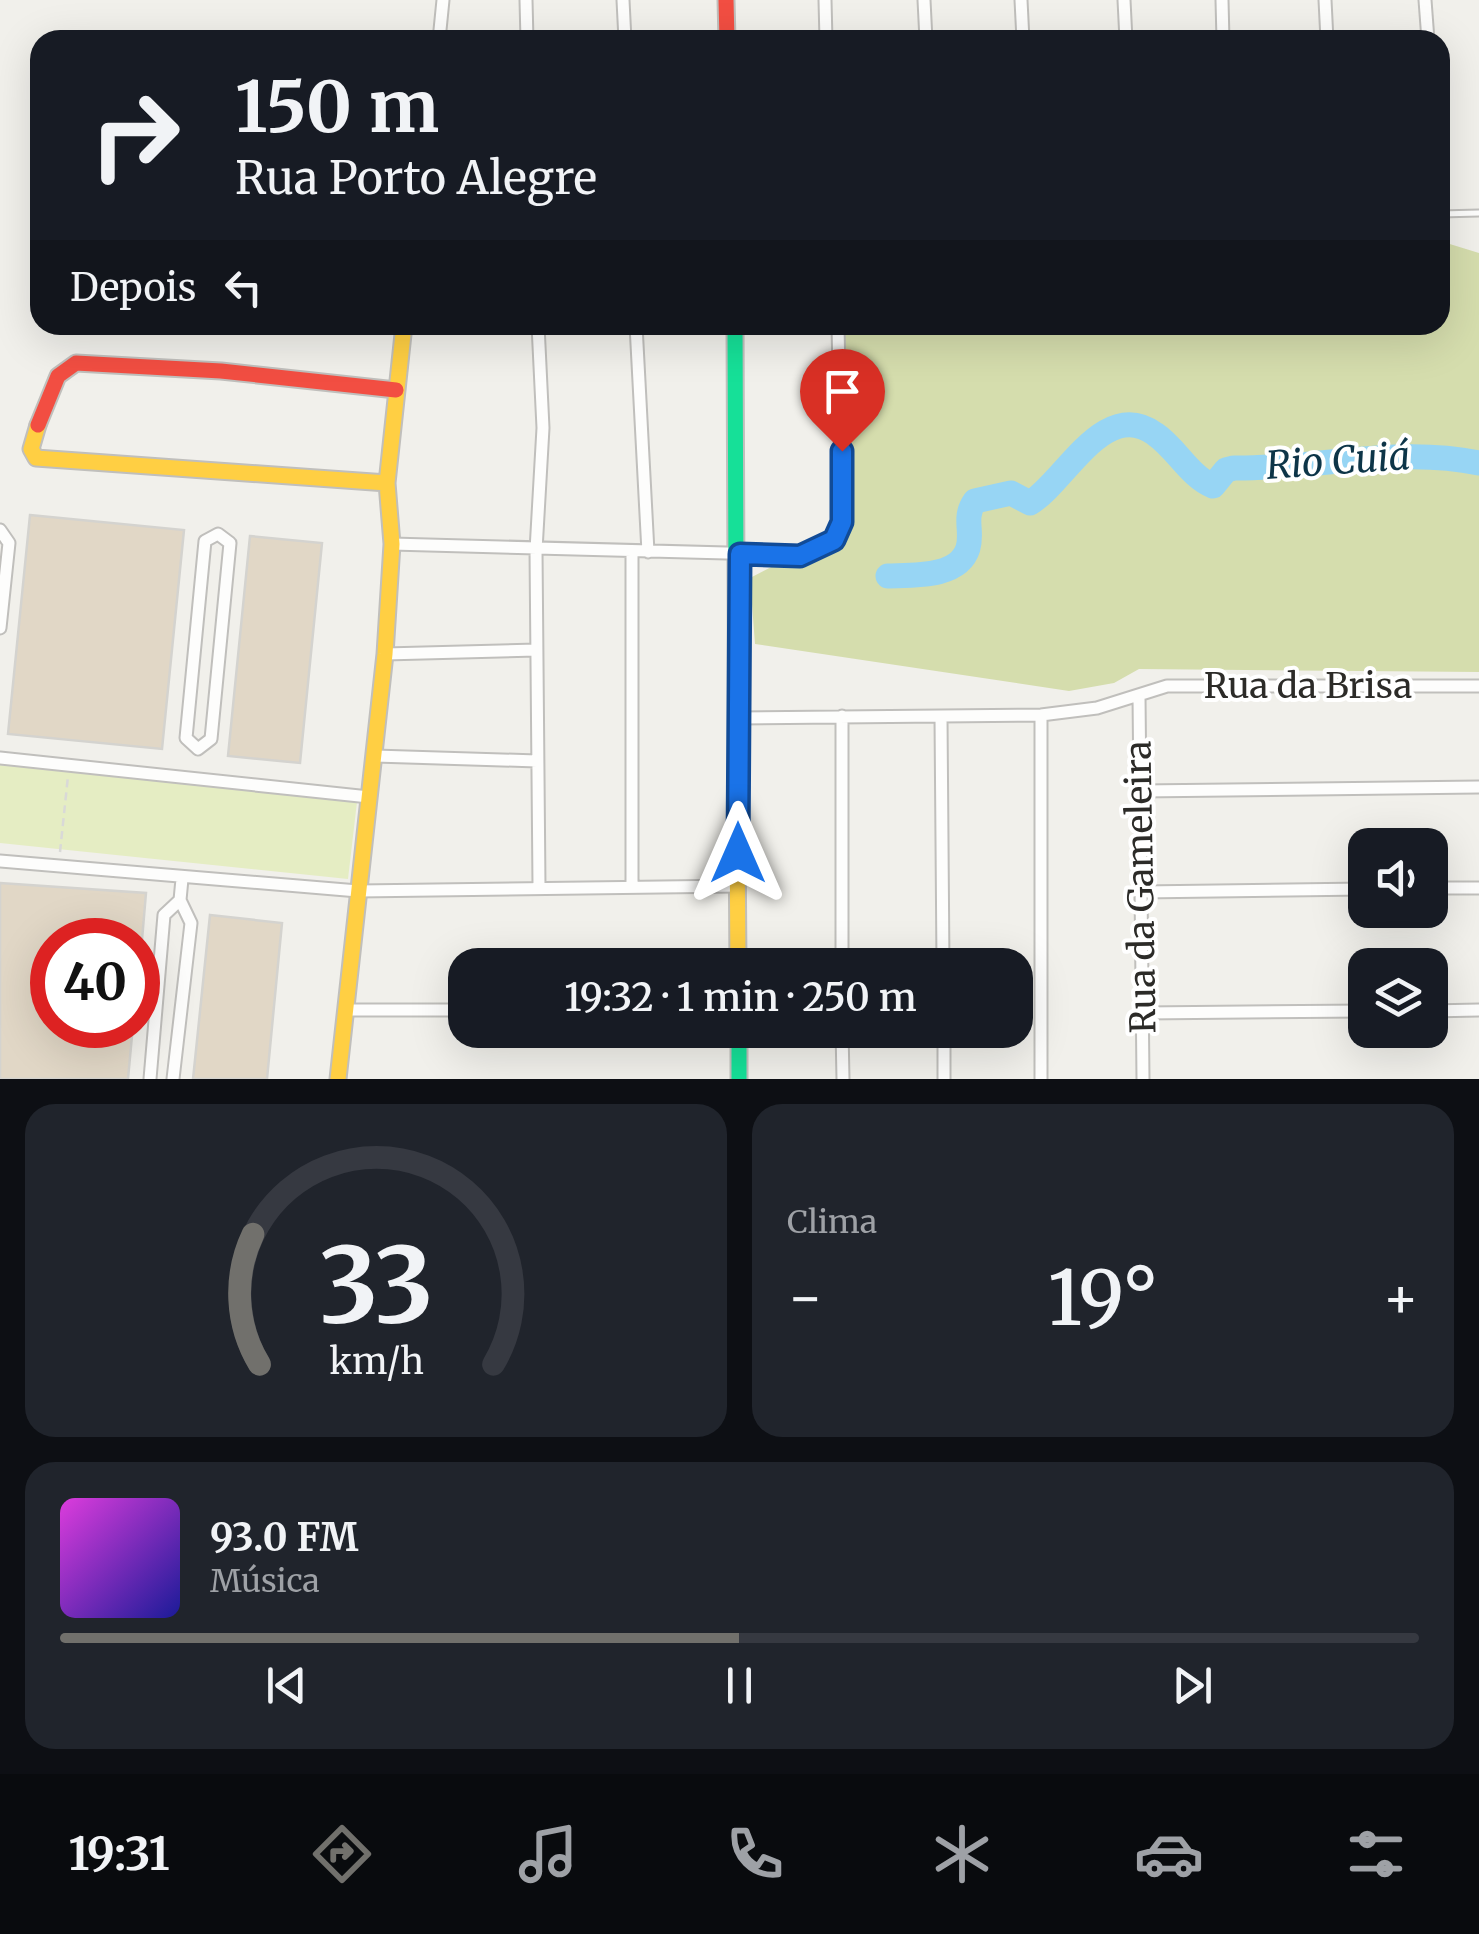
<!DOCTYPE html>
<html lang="pt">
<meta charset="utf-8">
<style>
body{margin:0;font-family:Merriweather,serif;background:#20242c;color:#f1f3f6;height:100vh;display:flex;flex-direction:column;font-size:38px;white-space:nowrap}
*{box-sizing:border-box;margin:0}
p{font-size:32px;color:#9ea1a6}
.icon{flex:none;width:55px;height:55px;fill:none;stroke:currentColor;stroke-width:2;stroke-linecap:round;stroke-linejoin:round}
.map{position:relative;height:1079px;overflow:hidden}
.drawer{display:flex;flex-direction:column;gap:25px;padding:25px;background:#0d0f14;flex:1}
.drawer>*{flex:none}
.top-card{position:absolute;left:30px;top:30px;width:1420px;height:305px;border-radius:30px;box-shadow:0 10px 40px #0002;background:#171b24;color:#f1f3f6;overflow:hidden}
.controls{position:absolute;left:1348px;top:828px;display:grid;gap:20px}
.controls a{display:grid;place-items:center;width:100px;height:100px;border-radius:20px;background:#171b24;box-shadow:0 10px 40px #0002;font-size:50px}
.speed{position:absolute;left:30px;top:918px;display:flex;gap:20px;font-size:50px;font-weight:700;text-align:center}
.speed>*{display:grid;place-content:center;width:130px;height:130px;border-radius:50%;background:#171b24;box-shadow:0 10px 40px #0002;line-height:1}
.speed .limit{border:15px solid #d22;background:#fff;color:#111}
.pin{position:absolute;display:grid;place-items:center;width:85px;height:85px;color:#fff;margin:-102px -42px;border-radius:50% 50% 50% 0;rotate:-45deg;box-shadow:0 0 10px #0007}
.pin .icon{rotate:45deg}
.me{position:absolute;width:110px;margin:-55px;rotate:0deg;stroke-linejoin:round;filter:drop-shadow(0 0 8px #0008)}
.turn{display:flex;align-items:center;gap:35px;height:210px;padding:0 40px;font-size:45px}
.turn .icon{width:130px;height:130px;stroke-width:2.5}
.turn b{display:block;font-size:70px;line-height:85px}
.then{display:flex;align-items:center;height:95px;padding:0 40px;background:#0003;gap:20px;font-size:38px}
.big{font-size:75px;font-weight:600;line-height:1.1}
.drawer .card{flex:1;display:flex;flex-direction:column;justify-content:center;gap:15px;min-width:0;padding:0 35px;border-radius:30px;background:#20242c}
.drawer .dial{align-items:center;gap:0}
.dial svg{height:260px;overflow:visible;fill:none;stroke:#363941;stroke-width:7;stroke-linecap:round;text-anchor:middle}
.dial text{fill:#f1f3f6;stroke:none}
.song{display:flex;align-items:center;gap:30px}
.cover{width:120px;height:120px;border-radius:15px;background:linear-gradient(135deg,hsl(300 70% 55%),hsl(240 70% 35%))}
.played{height:10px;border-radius:5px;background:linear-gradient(90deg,#71706c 50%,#363941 50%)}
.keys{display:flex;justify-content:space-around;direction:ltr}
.heat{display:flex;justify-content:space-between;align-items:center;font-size:55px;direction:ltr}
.drawer .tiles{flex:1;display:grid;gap:25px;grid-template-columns:1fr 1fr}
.card:last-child{grid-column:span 2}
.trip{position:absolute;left:448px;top:948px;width:585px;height:100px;border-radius:30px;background:#171b24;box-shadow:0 10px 40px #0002;font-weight:600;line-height:100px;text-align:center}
.tab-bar{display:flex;height:160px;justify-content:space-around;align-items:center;background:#090b0e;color:#9ea1a6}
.tab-bar .icon{width:70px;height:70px}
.tab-bar .on{color:#71706c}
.tab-bar b{font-size:45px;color:#f1f3f6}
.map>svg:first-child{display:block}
.green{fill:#e5edc3}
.forest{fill:#d5ddad}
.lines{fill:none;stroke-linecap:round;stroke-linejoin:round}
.river{stroke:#97d5f4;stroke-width:25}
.building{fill:#e1d7c6;stroke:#d4d3cf;stroke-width:2.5}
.lane-casing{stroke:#c0bfbc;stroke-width:9}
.street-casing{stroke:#c0bfbc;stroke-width:15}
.fast-casing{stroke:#c0bfbc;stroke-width:19}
.slow-casing{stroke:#c0bfbc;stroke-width:19}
.jam-casing{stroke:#c0bfbc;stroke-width:19}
.path{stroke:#d9d9d7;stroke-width:2.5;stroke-dasharray:8 5;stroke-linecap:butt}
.lane{stroke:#fdfdfc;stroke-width:5}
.street{stroke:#fdfdfc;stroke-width:11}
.fast{stroke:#16e098;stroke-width:15}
.slow{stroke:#ffcf43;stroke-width:15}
.jam{stroke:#f24e42;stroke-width:15}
.route-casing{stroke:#114b97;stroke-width:25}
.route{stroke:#1a73e8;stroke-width:18}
.labels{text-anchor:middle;stroke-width:8;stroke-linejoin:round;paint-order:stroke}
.street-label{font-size:35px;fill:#2c2b28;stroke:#fff}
.water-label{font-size:38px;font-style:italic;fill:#0d3548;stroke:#fff}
</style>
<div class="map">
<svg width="1479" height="1079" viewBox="0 0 1479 1079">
<rect width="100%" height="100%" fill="#f1f0eb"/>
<!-- green -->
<path class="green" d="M0 765 357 802 348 879 0 843Z"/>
<!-- forest -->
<path class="forest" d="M1440 241 1479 253V672L1139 669 1114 683 1069 691 755 644 750 578 840 532 839 325H1440Z"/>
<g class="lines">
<!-- river -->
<path class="river" d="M888 576C913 575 959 578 968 548 973 530 963 518 975 501L1011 493 1030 503C1065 482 1104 397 1155 434 1176 448 1190 477 1213 486L1226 470 1234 468C1315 469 1399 446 1479 463"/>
</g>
<!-- building -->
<path class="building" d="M30 515 184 530 162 749 8 734Z
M250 536 322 543 300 763 228 756Z
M0 883 146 893 142 940H52L50 1025H133L128 1079H0Z
M210 915 282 923 267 1079H193Z"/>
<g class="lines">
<!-- lane casing -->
<g class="lane-casing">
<path id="lane" d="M1440 214 1479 213"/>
</g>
<!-- street casing -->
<g class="street-casing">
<path id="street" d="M526 0 527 40
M623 0 625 40
M825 0 826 40
M924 0 926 40
M1021 0 1023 40
M1124 0 1126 40
M1222 0 1223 40
M1325 0 1327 40
M1425 0 1428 40
M439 40 443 0
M538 325 543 428 536 550 539 886
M636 325 648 552
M0 530 9 543 0 628
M218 534 230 543 211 739 198 749 186 738 205 541Z
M392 544 800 555C819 548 838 544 842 522L838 325
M632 551V886
M385 654 536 650
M1139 696 1143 1079
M1041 715V1079
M941 717 943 965
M739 718 1041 715 1097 708 1167 686H1479
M375 756 537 761
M0 758 369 797
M1140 791 1479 787
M0 861 358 891 738 886
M1430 888H1479
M1141 892 1365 889
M842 965V716
M346 1010H465
M1430 1011 1479 1010
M1143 1013 1365 1011
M842 1030 843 1079
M944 1030V1079
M150 1079 164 915 180 900 182 879
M173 1079 191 923 180 900"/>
</g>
<!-- fast casing -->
<g class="fast-casing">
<path id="fast" d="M735 325 737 834
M739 1030V1079"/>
</g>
<!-- slow casing -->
<g class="slow-casing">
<path id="slow" d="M38 425 31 449 36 458 387 483
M737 834 738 965
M338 1079 385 654 392 544 387 483 404 325"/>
</g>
<!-- jam casing -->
<g class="jam-casing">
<path id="jam" d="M726 0 727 40
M38 425 58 376 76 363 221 371 396 390"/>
</g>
<!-- path -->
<path class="path" d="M60 852 68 776"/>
<!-- lane -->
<use href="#lane" class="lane"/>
<!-- street -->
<use href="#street" class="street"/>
<!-- fast -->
<use href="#fast" class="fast"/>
<!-- slow -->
<use href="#slow" class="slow"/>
<!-- jam -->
<use href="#jam" class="jam"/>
</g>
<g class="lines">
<!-- route casing -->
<g class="route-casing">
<path id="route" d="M738 853 740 554 800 556 834 540 842 522V451"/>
</g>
<!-- route -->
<use href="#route" class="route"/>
</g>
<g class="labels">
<!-- street labels -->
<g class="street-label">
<text x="1308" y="698">Rua da Brisa</text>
<text transform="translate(1141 887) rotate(-91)" y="12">Rua da Gameleira</text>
</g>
<!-- water labels -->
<g class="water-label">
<text transform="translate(1338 461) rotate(-4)" y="13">Rio Cuiá</text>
</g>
</g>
</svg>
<div class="controls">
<a><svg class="icon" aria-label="sound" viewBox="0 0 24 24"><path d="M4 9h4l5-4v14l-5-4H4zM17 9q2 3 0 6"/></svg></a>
<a><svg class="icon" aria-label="layers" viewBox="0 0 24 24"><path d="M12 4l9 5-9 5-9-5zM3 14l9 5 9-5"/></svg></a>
</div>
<div class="speed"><div class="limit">40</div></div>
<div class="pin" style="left:842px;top:451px;background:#d93025"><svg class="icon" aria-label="arrive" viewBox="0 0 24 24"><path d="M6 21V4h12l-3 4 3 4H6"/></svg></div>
<svg class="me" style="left:738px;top:853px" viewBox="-20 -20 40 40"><path d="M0-17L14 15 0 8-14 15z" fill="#1a73e8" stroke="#fff" stroke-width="4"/></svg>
<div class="trip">19:32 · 1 min · 250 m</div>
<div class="top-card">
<div class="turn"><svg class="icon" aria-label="right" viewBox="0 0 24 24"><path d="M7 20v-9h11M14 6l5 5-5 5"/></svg><div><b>150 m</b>Rua Porto Alegre</div></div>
<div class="then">Depois<svg class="icon" aria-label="left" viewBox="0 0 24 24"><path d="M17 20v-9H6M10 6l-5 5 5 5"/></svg></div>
</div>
</div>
<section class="drawer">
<div class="tiles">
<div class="card dial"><svg viewBox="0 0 100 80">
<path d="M14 69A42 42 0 1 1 86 69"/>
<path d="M14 69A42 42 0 0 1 12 29" stroke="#71706c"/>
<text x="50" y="56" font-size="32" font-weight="700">33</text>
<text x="50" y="72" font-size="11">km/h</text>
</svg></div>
<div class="card"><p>Clima</p>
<div class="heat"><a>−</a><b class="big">19°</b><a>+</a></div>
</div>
<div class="card">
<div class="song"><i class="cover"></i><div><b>93.0 FM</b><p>Música</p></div></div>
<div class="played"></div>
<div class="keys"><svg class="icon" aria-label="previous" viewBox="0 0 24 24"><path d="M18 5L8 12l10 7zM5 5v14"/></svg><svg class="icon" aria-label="pause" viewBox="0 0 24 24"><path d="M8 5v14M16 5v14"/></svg><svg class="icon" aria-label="next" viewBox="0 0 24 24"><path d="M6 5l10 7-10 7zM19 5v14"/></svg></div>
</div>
</div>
</section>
<nav class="tab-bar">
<b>19:31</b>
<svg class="icon on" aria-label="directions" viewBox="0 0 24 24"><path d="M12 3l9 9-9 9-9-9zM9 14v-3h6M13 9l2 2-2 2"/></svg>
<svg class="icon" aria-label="music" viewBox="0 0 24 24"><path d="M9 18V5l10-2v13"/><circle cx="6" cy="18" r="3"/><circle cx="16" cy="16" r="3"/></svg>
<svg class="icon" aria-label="phone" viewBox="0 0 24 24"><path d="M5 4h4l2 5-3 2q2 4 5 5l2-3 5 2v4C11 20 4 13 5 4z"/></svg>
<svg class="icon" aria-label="climate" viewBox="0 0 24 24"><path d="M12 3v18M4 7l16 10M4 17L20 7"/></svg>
<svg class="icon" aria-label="car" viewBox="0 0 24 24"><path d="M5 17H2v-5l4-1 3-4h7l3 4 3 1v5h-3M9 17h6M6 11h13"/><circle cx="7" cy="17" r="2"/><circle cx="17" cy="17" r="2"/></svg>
<svg class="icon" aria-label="filters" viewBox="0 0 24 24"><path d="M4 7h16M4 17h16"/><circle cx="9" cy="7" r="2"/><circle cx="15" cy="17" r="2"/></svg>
</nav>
